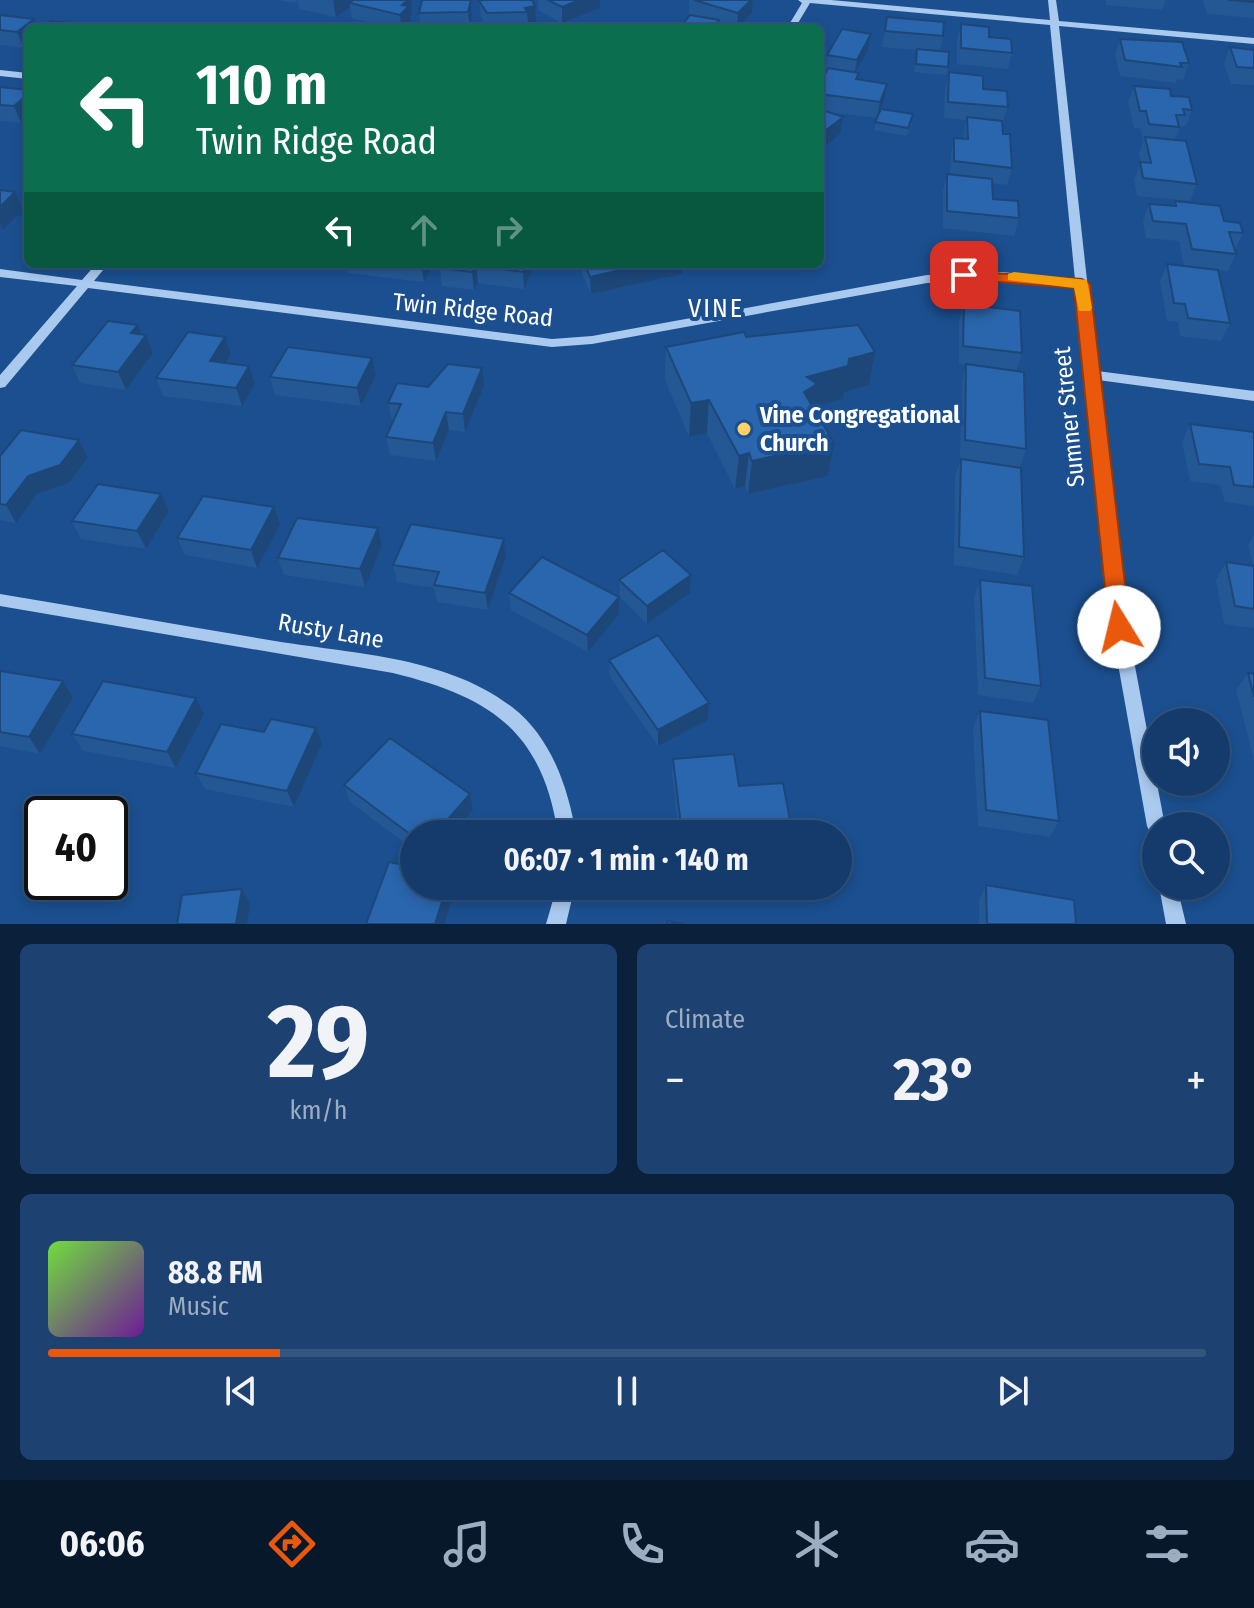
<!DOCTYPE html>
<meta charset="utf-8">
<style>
body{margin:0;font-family:"Fira Sans Condensed",sans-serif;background:#1d4271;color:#f1f3f6;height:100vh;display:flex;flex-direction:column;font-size:30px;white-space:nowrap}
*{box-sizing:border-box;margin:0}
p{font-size:26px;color:#9dadc1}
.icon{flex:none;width:44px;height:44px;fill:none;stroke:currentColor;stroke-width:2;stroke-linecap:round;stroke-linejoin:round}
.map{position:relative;height:924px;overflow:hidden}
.drawer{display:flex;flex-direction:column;gap:20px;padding:20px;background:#0b203b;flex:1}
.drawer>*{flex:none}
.banner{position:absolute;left:24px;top:24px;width:800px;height:244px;border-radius:12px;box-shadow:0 4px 12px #0003,0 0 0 2px #33557e;background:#0b6e4f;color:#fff;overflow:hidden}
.buttons{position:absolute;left:1142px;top:708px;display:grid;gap:16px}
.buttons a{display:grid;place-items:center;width:88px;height:88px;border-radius:50%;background:#143b6b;box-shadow:0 4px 12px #0003,0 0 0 2px #33557e;font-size:40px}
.speed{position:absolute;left:24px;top:796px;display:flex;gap:16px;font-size:40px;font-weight:700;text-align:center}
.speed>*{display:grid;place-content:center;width:104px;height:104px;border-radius:50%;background:#143b6b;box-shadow:0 4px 12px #0003,0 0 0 2px #33557e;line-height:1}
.speed .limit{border:4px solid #111;border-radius:12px;background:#fff;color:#111}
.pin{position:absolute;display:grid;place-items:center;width:68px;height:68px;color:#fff;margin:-34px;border-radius:16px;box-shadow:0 4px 12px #0006}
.me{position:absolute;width:88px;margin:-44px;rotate:351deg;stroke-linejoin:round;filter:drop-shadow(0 0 6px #0008)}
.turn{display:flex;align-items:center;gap:28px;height:168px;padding:0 40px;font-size:36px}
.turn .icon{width:104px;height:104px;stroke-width:2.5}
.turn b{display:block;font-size:56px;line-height:68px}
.lanes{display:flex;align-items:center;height:76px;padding:0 40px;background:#0003;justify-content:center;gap:40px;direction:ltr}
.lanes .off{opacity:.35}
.big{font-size:60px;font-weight:700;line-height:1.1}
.drawer .tile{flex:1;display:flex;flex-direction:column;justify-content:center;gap:12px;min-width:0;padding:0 28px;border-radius:12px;background:#1d4271}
.drawer .dial{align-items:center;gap:0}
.dial b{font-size:104px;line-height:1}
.song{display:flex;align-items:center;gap:24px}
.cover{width:96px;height:96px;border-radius:12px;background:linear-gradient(135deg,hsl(100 70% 55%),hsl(280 70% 35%))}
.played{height:8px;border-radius:4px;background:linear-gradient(90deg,#ea580c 20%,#33557e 20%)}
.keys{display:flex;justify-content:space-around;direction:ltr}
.heat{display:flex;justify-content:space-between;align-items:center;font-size:44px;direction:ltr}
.drawer .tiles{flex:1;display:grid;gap:20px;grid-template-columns:1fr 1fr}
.tile:last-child{grid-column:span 2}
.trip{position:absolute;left:400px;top:820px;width:452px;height:80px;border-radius:40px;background:#143b6b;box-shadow:0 4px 12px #0003,0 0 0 2px #33557e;font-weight:700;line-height:80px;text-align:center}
.dock{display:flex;height:128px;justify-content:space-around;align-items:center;background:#08182b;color:#9dadc1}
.dock .icon{width:56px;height:56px}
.dock .active{color:#ea580c}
.dock b{font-size:36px;color:#f1f3f6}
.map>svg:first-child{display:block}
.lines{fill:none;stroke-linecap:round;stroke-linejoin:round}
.minor{fill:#a9c9ee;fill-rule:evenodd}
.wall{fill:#245895}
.shaded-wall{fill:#1d4779}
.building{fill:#2a66ad;stroke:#1d4779;stroke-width:2}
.route{fill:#ea580c;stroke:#983908;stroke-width:2}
.slow{fill:#f59e0b}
.poi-dot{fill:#ffd166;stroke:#1b4f8f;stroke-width:3}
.labels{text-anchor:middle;stroke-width:8;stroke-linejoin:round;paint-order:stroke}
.street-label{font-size:24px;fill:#fff;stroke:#1b4f8f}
.poi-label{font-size:24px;font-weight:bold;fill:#fff;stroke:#1b4f8f;text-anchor:start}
.neighbourhood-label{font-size:26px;letter-spacing:2px;fill:#fff;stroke:#1b4f8f}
</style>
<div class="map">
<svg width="1254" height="924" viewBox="0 0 1254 924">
<rect width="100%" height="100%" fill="#1b4f8f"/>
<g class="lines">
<!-- minor -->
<path class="minor" d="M798 0H831L1050 20 1048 0H1056L1059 21 1254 38V44L1059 26 1097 371 1254 391V401L1098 380 1122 597 1165 826H1156V835L1150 832 1147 826 1106 597 1076 287 1002 280 927 283 592 344 552 347 88 288 5 387 0 388V375L77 286 0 277V269L82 280 96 264H108L94 281 552 339 592 336 927 275 1002 272 1075 280 1050 25 810 3 795 28H787L802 3Z
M0 70 28 73V79L0 76Z
M0 594C90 609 179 625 269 640 350 654 444 655 512 707 551 737 568 787 576 834H558C542 730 490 697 393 673L0 606Z
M557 886H575L566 924H546Z
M1159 886H1177L1186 924H1166Z"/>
</g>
<!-- wall -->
<path class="wall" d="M278 0H411L412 13 410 16 411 22 405 28H391L352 18 350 7 336 17 299 9 298 0 294 3Z
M471 0 472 15 470 28H421L419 13Z
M532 0 536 22 528 23V28H487L481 16 479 1Z
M538 0H600V8L562 23 538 10Z
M689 0H753L752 13 738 28 719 23 718 28 696 17 689 14Z
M1106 0H1166L1162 10 1106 5Z
M1203 0H1254V18L1207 14Z
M0 15 28 28V44L24 48 0 45Z
M887 17 943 36 940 51 948 67 946 75 914 72 917 50 882 47Z
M961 24 989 37 1012 53 1008 69 957 64V40Z
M871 34 868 50 856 73 858 80 884 101 881 109 912 123 906 136 874 130 877 118 829 112 840 134 820 150V81H822L826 71H825L827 55Z
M1120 39 1189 63 1183 80 1177 79 1176 83 1120 76 1115 55Z
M1230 47 1254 50V85L1231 84 1224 64Z
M949 72 983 89 1008 107 1002 124 1003 134 1012 168 1007 185 992 183 993 199 1019 218 1014 236 943 228V191L947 174 950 175 951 155 954 138 963 139 966 120 944 118 945 89Z
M1134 86 1171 96 1192 110 1186 126H1181L1174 140 1197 184 1190 201 1137 196 1134 179 1141 162 1139 154 1143 141 1140 128H1134L1128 102Z
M0 87 28 90V116L21 123 0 121Z
M1175 201 1224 221 1243 233 1235 250 1236 254 1228 271 1218 270 1230 323 1221 341 1180 336 1178 322 1167 321 1160 281 1167 264 1184 266 1179 241 1146 238 1143 221 1149 204 1173 206Z
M28 207V233L20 215Z
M297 264H332L330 268Z
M347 264H434L424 282 348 273Z
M442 264 534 267 524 289 478 283 474 290 442 286 440 268Z
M580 264H683L682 274 591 294 581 271Z
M964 304 1022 353 1016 371 1026 449 1020 467 960 458 962 382 966 365 959 364V322Z
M138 325 141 334 146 335 153 353 126 390 80 383 72 365Z
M746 337 875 352 869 385 844 392 843 399 813 407 828 476 748 494 745 486 735 489 707 433 689 437 665 380 666 347Z
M231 354 226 363 255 384 242 406 163 396 156 378Z
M372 358 376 375 361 406 275 395 270 377Z
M484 386 465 432 449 430 436 461 390 455 386 437 394 421H392L388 403 428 387Z
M1190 424 1254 432V506L1225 502 1220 485 1190 481 1182 442Z
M79 440 88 457 69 483 37 494 16 523 0 520V456Z
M961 459 1024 557 1017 575 954 565 955 477Z
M161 494 169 511 146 549 81 539 72 521Z
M280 525 257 568 185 555 177 538Z
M378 528 382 546 365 587 284 575 278 558Z
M1254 535V628L1224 624 1216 580 1226 562 1253 566 1248 545Z
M504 539 506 556 488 610 437 602 434 588 397 582 393 565Z
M691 575 690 593 647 624 620 597 619 580Z
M980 580 1041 686 1033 703 978 695 974 597Z
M509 593 619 597V614L588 652 511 610Z
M609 660 709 703 708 720 658 746 610 677Z
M0 671 73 698 40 754 0 746Z
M1248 673 1254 674V760L1236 690Z
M980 711 1059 821 1050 837 978 826 973 728Z
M204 714 176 768 83 751 72 734Z
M316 728 322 744 294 807 205 789 196 773 264 732Z
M673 759 739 786 790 820 787 834H679L672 775Z
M344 785 470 794 473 810 452 834H414V850L350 802Z
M986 885 1076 924H979V900Z
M686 886H739L686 890Z"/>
<!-- shaded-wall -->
<path class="shaded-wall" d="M335 0H353L350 3V7L336 17 333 1Z
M408 0H411L412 13 410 16 411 22 405 28H401L400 15 402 5Z
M471 0 472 15 470 28 468 12Z
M580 0H600V8L562 23V7Z
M751 0H753L752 13 737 28 738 13Z
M535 6 536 22 528 23 527 12 525 8Z
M34 19 38 28H28V44L24 48 17 32Z
M871 34 868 50 854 76 857 60Z
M887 84 884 101 877 118 880 102Z
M28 94V116L21 123 14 106Z
M843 117 840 134 820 150V135Z
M15 192 23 209 3 230 0 223V207Z
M422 264H434L424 282 421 265Z
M526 264H534V267L524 289 523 272Z
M647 264H683L682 274 591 294 590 277Z
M476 265 478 283 474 290 472 272Z
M138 325 143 339 146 335 153 353 126 390 118 372 131 333Z
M225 337 231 354 216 379 210 361Z
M875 352 869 385 844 392 843 399 813 407 799 425 807 377 849 359Z
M372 358 376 375 361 406 357 388Z
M249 366 255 384 242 406 236 388Z
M482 368 484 386 465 432 463 414Z
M709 400 707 433 689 437 691 403Z
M446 412 449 430 436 461 433 443Z
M79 440 88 457 69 483 37 494 16 523 6 505 28 476Z
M834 443 828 476 748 494 752 461Z
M749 453 745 486 735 489 739 456Z
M161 494 169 511 146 549 137 531Z
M274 507 280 525 257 568 251 550Z
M378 528 382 546 365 587 360 569Z
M504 539 506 556 488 610 485 593Z
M691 575 690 593 647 624V606Z
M619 597V614L588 652 587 635Z
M63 681 73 698 40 754 29 737Z
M196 698 204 714 176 768 167 752Z
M709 703 708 720 658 746V730Z
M316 728 322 744 294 807 287 791Z
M470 794 473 810 452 834H435Z
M447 886H454L455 890 444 924H435Z
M242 889 250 904 247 924H236Z"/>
<!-- building -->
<path class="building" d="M353 0H408L402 5 409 6 400 15 350 3Z
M422 0H471L468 12 419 13Z
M483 0H532L535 6 525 8 527 12 487 13 479 1Z
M548 0H580L562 7Z
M694 0H751L738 13Z
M1228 0H1254V2Z
M0 15 34 19 17 32 0 30Z
M690 15 719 20 713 28H680Z
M887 17 944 22 943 36 885 31Z
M51 21 92 25 89 28H43Z
M961 24 989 27V37L1011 39 1012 53 961 48Z
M112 25 142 28H109Z
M842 29 871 34 857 60 827 55Z
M1120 39 1182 42 1189 63H1180L1182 67 1125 60Z
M1230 47 1254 50V68L1237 67Z
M917 49 949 52 948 67 916 64Z
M828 68 859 73 856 79 887 84 880 102 820 94V81H822Z
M949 72 983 76V89L1007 91 1008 107 948 102Z
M1134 86 1170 89 1171 96 1189 97 1192 110 1183 109 1185 115H1176L1179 127 1149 124 1146 111H1140Z
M0 87 28 90V94L14 106 0 105Z
M820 109 843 117 820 135Z
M881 109 913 114 908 128 875 122Z
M967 117 1002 121 1003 134H1010L1012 168 954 161V138L968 139Z
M1145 137 1186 141 1197 184 1143 178 1140 162 1151 163Z
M947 174 992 179 993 199 1018 201 1019 218 947 211Z
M0 190 15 192 0 207Z
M1175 201 1220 206 1224 221 1240 223 1243 233 1229 232 1236 254 1192 249 1186 224 1153 221 1149 204 1176 206Z
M28 207V216L20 215Z
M442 264H526L523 272 476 265 472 272 440 268Z
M585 264H647L590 277Z
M1167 264 1218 270 1230 323 1188 318 1185 304 1174 303Z
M964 304 1020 311 1022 353 963 346Z
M108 321 138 325 131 333 146 335 118 372 72 365Z
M858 325 875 352 849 359 848 366 807 377 817 384 804 392 834 443 752 461 749 453 739 456 709 400 691 403 666 347 744 332 746 337Z
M188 332 225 337 210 361 249 366 236 388 156 378Z
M288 347 372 358 357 388 270 377Z
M448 364 482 368 463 414 446 412 433 443 386 437 401 404 388 403 397 383 428 387Z
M966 364 1024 372 1026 449 965 440Z
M1190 424 1254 432V487L1234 485 1230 467 1199 464Z
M21 430 79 440 60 465 28 476 6 505 0 504V456Z
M961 459 1021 468 1024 557 959 547Z
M98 484 161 494 137 531 72 521Z
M203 496 274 507 251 550 177 538Z
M297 518 378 528 360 569 278 558Z
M411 524 504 539 485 593 434 585 439 572 393 565Z
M663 550 691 575 647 606 619 580Z
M542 557 619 597 587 635 509 593Z
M1226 562 1254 566V609L1235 606Z
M980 580 1032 586 1041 686 985 678Z
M658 635 709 703 658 730 609 660Z
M0 671 63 681 29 737 0 732Z
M1248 673 1254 674V697Z
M103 681 196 698 167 752 72 734Z
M980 711 1048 720 1059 821 986 810Z
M271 719 316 728 287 791 196 773 221 724 264 732Z
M390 738 470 794 435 834H414V837L344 785Z
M734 754 739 786 783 783 790 820 748 824 749 834H682L673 759Z
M389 862 414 867V886H447L435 924H366Z
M986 885 1074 900 1076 924H987Z
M242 889 236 924H177L182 895Z
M667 921 683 924H667Z"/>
<!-- route -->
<path class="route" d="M964 271 1082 279 1090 284 1130 627 1127 633 1119 636 1109 627 1074 288 959 279 956 275Z"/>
<!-- slow -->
<path class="slow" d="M1014 272 1087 280 1092 308 1090 311H1079L1074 288 1008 280V274Z"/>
<!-- markers -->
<circle class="poi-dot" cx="744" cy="429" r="8"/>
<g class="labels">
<!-- street labels -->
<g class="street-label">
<text transform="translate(473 310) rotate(6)" y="8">Twin Ridge Road</text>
<text transform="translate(1069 417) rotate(-96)" y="8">Sumner Street</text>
<text transform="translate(331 631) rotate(10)" y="8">Rusty Lane</text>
</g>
<!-- poi labels -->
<g class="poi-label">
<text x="760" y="423">Vine Congregational<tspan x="760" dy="28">Church</tspan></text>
</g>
<!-- neighbourhood labels -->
<g class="neighbourhood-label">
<text x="716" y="317">VINE</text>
</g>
</g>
</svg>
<div class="buttons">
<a><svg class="icon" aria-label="sound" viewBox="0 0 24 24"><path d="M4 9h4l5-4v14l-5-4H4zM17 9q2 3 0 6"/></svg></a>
<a><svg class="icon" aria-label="search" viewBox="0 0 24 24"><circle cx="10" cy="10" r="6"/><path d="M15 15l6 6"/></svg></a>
</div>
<div class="speed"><div class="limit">40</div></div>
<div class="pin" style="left:964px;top:275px;background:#d93025"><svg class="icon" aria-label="arrive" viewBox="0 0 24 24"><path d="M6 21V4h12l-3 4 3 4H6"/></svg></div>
<svg class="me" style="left:1119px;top:627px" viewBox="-20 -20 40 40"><circle r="19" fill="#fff"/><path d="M0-13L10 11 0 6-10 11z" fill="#ea580c"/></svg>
<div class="trip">06:07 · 1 min · 140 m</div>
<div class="banner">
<div class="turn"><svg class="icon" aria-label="left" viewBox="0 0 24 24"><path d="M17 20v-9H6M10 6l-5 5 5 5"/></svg><div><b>110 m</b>Twin Ridge Road</div></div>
<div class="lanes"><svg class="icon" aria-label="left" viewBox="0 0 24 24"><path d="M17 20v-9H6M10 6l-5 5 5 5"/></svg><svg class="icon off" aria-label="ahead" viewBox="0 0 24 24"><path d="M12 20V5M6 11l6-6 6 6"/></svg><svg class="icon off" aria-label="right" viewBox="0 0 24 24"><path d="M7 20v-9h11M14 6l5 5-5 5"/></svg></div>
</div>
</div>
<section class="drawer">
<div class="tiles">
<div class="tile dial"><b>29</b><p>km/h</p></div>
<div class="tile"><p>Climate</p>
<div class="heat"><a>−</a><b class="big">23°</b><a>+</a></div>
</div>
<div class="tile">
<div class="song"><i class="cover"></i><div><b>88.8 FM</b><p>Music</p></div></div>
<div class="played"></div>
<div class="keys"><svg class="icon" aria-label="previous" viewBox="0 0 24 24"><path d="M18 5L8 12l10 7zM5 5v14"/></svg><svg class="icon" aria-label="pause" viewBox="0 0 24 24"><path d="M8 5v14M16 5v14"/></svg><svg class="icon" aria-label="next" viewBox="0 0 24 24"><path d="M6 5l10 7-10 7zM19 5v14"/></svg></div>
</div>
</div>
</section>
<nav class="dock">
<b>06:06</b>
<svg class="icon active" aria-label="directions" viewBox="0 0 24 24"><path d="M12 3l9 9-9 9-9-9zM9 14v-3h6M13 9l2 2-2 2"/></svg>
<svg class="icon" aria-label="music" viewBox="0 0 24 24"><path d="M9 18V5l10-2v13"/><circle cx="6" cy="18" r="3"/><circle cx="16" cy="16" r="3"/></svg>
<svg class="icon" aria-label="phone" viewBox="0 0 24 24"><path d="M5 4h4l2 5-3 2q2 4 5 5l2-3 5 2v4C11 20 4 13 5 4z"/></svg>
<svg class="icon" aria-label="climate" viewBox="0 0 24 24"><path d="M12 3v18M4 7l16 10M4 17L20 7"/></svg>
<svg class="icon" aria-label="car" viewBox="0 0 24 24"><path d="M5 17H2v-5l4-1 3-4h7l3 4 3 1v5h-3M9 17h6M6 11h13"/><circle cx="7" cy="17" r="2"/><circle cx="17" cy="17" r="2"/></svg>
<svg class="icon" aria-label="filters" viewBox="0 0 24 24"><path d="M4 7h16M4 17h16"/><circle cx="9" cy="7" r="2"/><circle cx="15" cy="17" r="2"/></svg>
</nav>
